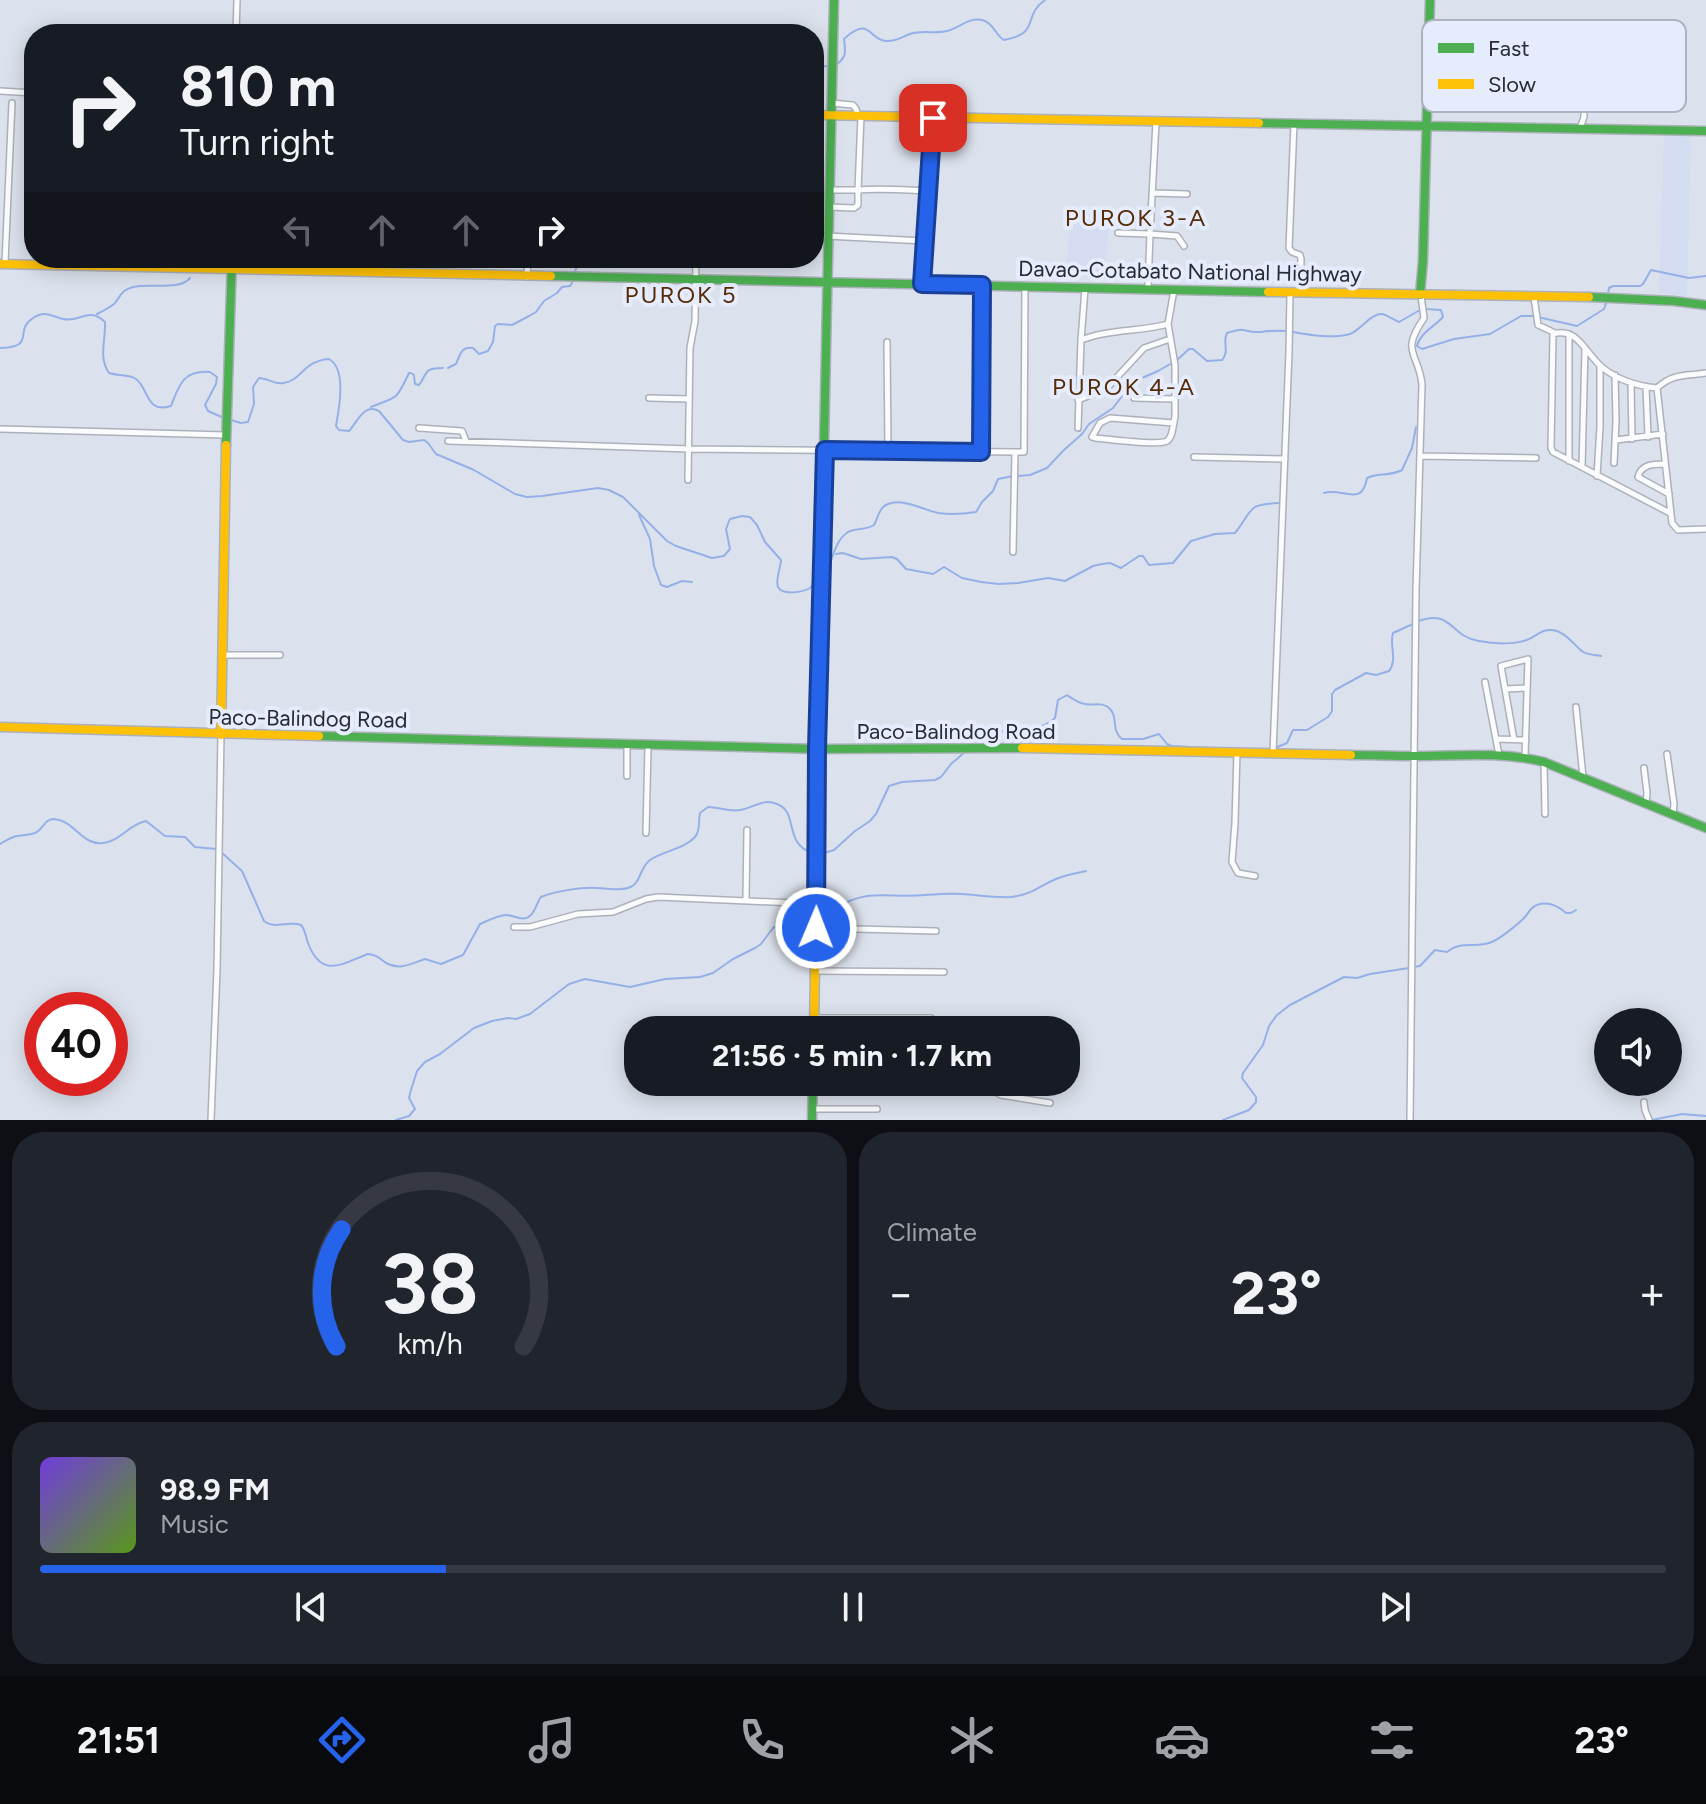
<!DOCTYPE html>
<meta charset="utf-8">
<style>
body{margin:0;font-family:Figtree,sans-serif;background:#20242c;color:#f1f3f6;height:100vh;display:flex;flex-direction:column;font-size:30px;white-space:nowrap}
*{box-sizing:border-box;margin:0}
p{font-size:26px;color:#9ea1a6}
.icon{flex:none;width:44px;height:44px;fill:none;stroke:currentColor;stroke-width:2;stroke-linecap:round;stroke-linejoin:round}
.map{position:relative;height:1120px;overflow:hidden}
.details{display:flex;flex-direction:column;gap:12px;padding:12px;background:#0d0f14;flex:1}
.details>*{flex:none}
.guide{position:absolute;left:24px;top:24px;width:800px;height:244px;border-radius:32px;box-shadow:0 4px 20px #0003;background:#171b24;color:#f1f3f6;overflow:hidden}
.controls{position:absolute;left:1594px;top:1008px;display:grid;gap:16px}
.controls a{display:grid;place-items:center;width:88px;height:88px;border-radius:50%;background:#171b24;box-shadow:0 4px 20px #0003;font-size:40px}
.speed{position:absolute;left:24px;top:992px;display:flex;gap:16px;font-size:40px;font-weight:700;text-align:center}
.speed>*{display:grid;place-content:center;width:104px;height:104px;border-radius:50%;background:#171b24;box-shadow:0 4px 20px #0003;line-height:1}
.speed .limit{border:12px solid #d22;background:#fff;color:#111}
.pin{position:absolute;display:grid;place-items:center;width:68px;height:68px;color:#fff;margin:-34px;border-radius:16px;box-shadow:0 4px 12px #0006}
.me{position:absolute;width:88px;margin:-44px;rotate:1deg;stroke-linejoin:round;filter:drop-shadow(0 0 6px #0008)}
.turn{display:flex;align-items:center;gap:28px;height:168px;padding:0 24px;font-size:36px}
.turn .icon{width:104px;height:104px;stroke-width:2.5}
.turn b{display:block;font-size:56px;line-height:68px}
.lanes{display:flex;align-items:center;height:76px;padding:0 24px;background:#0003;justify-content:center;gap:40px;direction:ltr}
.lanes .off{opacity:.35}
.big{font-size:60px;font-weight:700;line-height:1.1}
.details .tile{flex:1;display:flex;flex-direction:column;justify-content:center;gap:12px;min-width:0;padding:0 28px;border-radius:32px;background:#20242c}
.details .dial{align-items:center;gap:0}
.dial svg{height:208px;overflow:visible;fill:none;stroke:#363941;stroke-width:7;stroke-linecap:round;text-anchor:middle}
.dial text{fill:#f1f3f6;stroke:none}
.song{display:flex;align-items:center;gap:24px}
.cover{width:96px;height:96px;border-radius:12px;background:linear-gradient(135deg,hsl(260 70% 55%),hsl(90 70% 35%))}
.played{height:8px;border-radius:4px;background:linear-gradient(90deg,#2563eb 25%,#363941 25%)}
.keys{display:flex;justify-content:space-around;direction:ltr}
.heat{display:flex;justify-content:space-between;align-items:center;font-size:44px;direction:ltr}
.details .tiles{flex:1;display:grid;gap:12px;grid-template-columns:1fr 1fr}
.tile:last-child{grid-column:span 2}
.trip{position:absolute;left:624px;top:1016px;width:456px;height:80px;border-radius:32px;background:#171b24;box-shadow:0 4px 20px #0003;font-weight:700;line-height:80px;text-align:center}
.dock{display:flex;height:128px;justify-content:space-around;align-items:center;background:#090b0e;color:#9ea1a6}
.dock .icon{width:56px;height:56px}
.dock .active{color:#2563eb}
.dock b{font-size:36px;color:#f1f3f6}
.map>svg:first-child{display:block}
.built{fill:#d3dcf0}
.lines{fill:none;stroke-linecap:round;stroke-linejoin:round}
.stream{stroke:#95b0e7;stroke-width:2}
.street-casing{stroke:#acb1b9;stroke-width:8}
.fast-casing{stroke:#acb1b9;stroke-width:11}
.slow-casing{stroke:#acb1b9;stroke-width:11}
.street{stroke:#fafbfc;stroke-width:5}
.fast{stroke:#4caf50;stroke-width:8}
.slow{stroke:#ffc107;stroke-width:8}
.route-casing{stroke:#184099;stroke-width:20}
.route{stroke:#2563eb;stroke-width:14}
.labels{text-anchor:middle;stroke-width:8;stroke-linejoin:round;paint-order:stroke}
.street-label{font-size:22px;fill:#272b33;stroke:#e4ecfd}
.neighbourhood-label{font-size:24px;letter-spacing:2px;fill:#572b06;stroke:#e4ecfd}
.key{fill:#e4ecfd;stroke:#abb2c0;stroke-width:2}
.key-label{font-size:22px;fill:#272b33}
</style>
<div class="map">
<svg width="1706" height="1120" viewBox="0 0 1706 1120">
<rect width="100%" height="100%" fill="#dce2ed"/>
<!-- built -->
<path class="built" d="M1664 135H1691L1687 296 1659 293Z
M1071 212 1104 214 1103 224H1109L1103 278 1066 275Z"/>
<g class="lines">
<!-- stream -->
<path class="stream" d="M835 65C848 58 845 50 844 39 870 15 869 40 886 41 895 42 902 37 910 34 922 30 935 34 947 31 959 28 969 17 982 20 994 23 995 35 1004 40 1042 33 1021 17 1045 0
M814 67 829 66
M574 272 580 263 586 258
M1608 294 1609 288 1613 286H1640L1643 284 1651 270 1689 278 1706 276
M1426 309 1441 310 1443 317C1434 327 1420 333 1417 346L1422 349 1454 339 1490 334 1521 316H1534
M97 314C103 311 109 308 114 304 121 296 121 290 133 287 151 283 179 291 190 278
M1538 317 1577 326 1604 309 1607 300
M1293 332C1310 335 1333 339 1350 334 1361 330 1371 313 1382 314 1388 315 1393 320 1399 322L1420 310
M0 348C37 347 13 331 33 318 45 310 51 316 63 319 80 323 88 306 105 322 106 340 98 357 109 373 117 376 129 374 136 379 149 389 146 414 171 406 179 385 183 370 210 372L217 377 216 384 205 405 208 411 224 418
M1176 361 1189 349H1193L1207 361 1222 360C1230 351 1222 343 1227 333 1246 326 1244 333 1259 332 1269 331 1276 330 1286 331
M448 368 456 364C460 355 461 346 473 348L479 354 488 351 493 342 495 326 498 324 512 325 529 316 536 312 544 301 557 293 562 287 570 286 572 283
M371 407C399 396 396 400 409 373H411L414 375 415 384 419 385C428 374 422 368 443 368
M231 420 241 423 248 422 254 404 253 387 259 378C268 378 274 385 284 383 302 380 303 361 329 359 347 369 339 409 336 426L339 430 349 431C358 421 364 403 379 411L403 440 409 442 424 440 428 443 436 454 474 470 515 494 527 497 542 496 598 488 609 490 623 497 667 541 676 546 712 558 724 556 730 549 726 529 730 519 742 516 750 517 757 525 765 542 781 560C781 567 775 580 778 587 783 596 803 592 810 588 813 585 816 581 820 578
M1018 476 1030 475 1047 468 1064 450 1082 434 1089 424 1113 408 1133 382 1158 371 1172 363
M1324 493C1342 487 1362 508 1367 478 1378 472 1389 477 1402 470L1412 448 1416 427
M639 515 650 539 654 566 661 585 667 587 682 581 692 582
M836 554 843 553 861 559 892 557 897 559 906 569 933 574 944 567 962 578 981 582 999 584 1018 583 1048 578 1065 581 1093 566 1102 564 1110 563 1121 568 1139 556H1143L1149 565 1173 563 1191 541 1215 534 1235 533C1254 510 1245 504 1280 503
M825 574C833 561 834 541 848 532 856 528 866 530 874 525 878 518 879 507 888 504 901 498 925 510 938 513 951 515 964 514 976 512L982 502 993 491 998 479 1013 476
M1418 621C1454 609 1448 636 1479 641 1494 644 1516 645 1529 639 1537 635 1543 629 1552 630 1565 631 1574 645 1583 652 1588 655 1595 655 1601 656
M966 746C972 740 975 742 983 739 987 738 990 734 994 733 1014 727 1038 734 1055 718L1058 700 1067 695C1073 699 1078 703 1085 704 1093 706 1103 701 1110 709 1119 718 1110 729 1122 739H1143L1159 734 1167 744 1172 746 1226 749
M1275 748 1287 743 1293 730H1307L1328 717 1332 711V694L1335 690 1366 673 1376 675 1389 671C1398 659 1389 646 1393 633L1413 624
M1245 749H1270
M0 844C5 841 11 837 17 836 23 835 29 835 35 833 44 829 44 819 54 819 74 820 82 846 103 843 121 841 129 824 146 821L165 836 185 837 195 847 216 849
M221 852 242 871 264 921C275 930 288 920 301 925 306 931 305 935 308 943 322 980 343 963 368 954 377 955 379 958 386 963 401 971 412 963 425 959L441 964 463 955 480 924C487 921 499 915 506 915 516 915 523 923 531 915 536 910 537 902 541 897 556 891 581 887 597 888 607 888 618 891 628 888 641 885 639 868 650 860 663 851 684 849 695 837 701 830 698 821 700 813L708 807C719 807 729 812 740 810 754 808 762 798 777 804 799 812 783 843 812 853
M820 854 834 850 855 831 870 821 876 814 889 786 902 782 935 780 941 777 951 764 965 752
M819 925 834 926 836 908C869 887 890 899 925 895 938 894 949 893 962 894 979 895 993 898 1011 897 1033 894 1037 887 1056 879 1065 875 1076 873 1086 871
M1413 967 1420 966 1435 950 1447 952C1463 939 1477 950 1494 941 1502 937 1517 925 1524 918 1529 913 1530 907 1537 905 1548 901 1558 906 1566 913H1571L1576 910
M396 1120 409 1116 415 1109 409 1098 411 1090 417 1071 425 1062 440 1054 474 1028 492 1021 508 1018 516 1019 530 1014 569 984 585 979 630 987 665 979 700 977 713 973 733 959 755 948 761 944 773 928 777 926 784 925 802 928 813 926
M1223 1120 1249 1110 1256 1102V1097L1242 1078 1243 1073 1263 1045 1269 1026 1277 1015 1290 1005 1344 977 1357 978 1370 974 1409 968
M1652 1120 1682 1114 1706 1116"/>
<!-- street casing -->
<g class="street-casing">
<path id="street" d="M236 34 237 0
M1567 63 1584 78V117L1580 128
M0 91 34 93
M831 103 853 105 856 109 858 116
M861 116 858 190C882 188 904 190 928 191
M1294 123 1289 248 1292 252 1300 255 1301 259 1300 291
M1153 193 1187 194
M829 207 854 208 858 205V190H829
M1118 233 1150 234 1156 122
M827 236 924 241
M5 263 12 103
M527 277 528 258
M922 283 933 118
M1148 288 1150 234 1177 236 1184 246
M1534 297 1538 325 1553 332
M1081 340C1109 329 1139 332 1168 324
M887 342 888 451
M1706 373C1686 376 1673 373 1657 388L1672 523 1678 530 1706 529
M1631 383 1632 439
M1646 387 1648 437
M1657 388C1638 386 1618 380 1603 368 1586 355 1578 326 1553 334L1551 448 1553 452 1670 513
M649 398 689 399
M1134 398 1174 399
M1078 400 1106 389 1144 348 1170 339
M1174 423 1110 418 1100 423 1092 437 1095 438C1108 439 1158 446 1167 441 1173 437 1173 424 1175 417V365L1168 324 1174 290
M419 428 462 431 466 441
M1078 428 1081 340 1085 289
M0 429 226 435
M1616 440 1663 434
M448 441 690 449 1024 452 1025 287
M981 452 982 285
M1420 456 1536 458
M1194 457 1285 459
M1569 461V334
M1614 463 1616 421 1615 375
M1665 464C1654 464 1641 464 1638 477L1669 494
M1582 467 1585 349
M1597 476 1600 427V366
M688 480 690 348 695 321 696 258
M1013 552 1015 452
M222 655H280
M1485 682 1499 755
M1505 689 1527 688
M1576 707 1583 777
M1496 739 1526 740
M1514 740 1501 666 1528 659 1525 757
M1237 752 1235 823 1232 862 1238 873 1255 876
M1273 752 1289 352 1290 294
M1667 754 1674 804 1673 814
M1544 762 1545 814
M1644 768 1647 793 1646 803
M627 776V745
M646 833 648 746
M746 900 747 830
M514 927H530L578 914 613 912 646 899 658 897 816 904
M816 928 936 931
M815 971 944 972
M814 1018H931
M975 1082 1001 1095 1050 1103
M1644 1102 1645 1110 1649 1120
M813 1109H877
M211 1120 217 970 221 735
M1410 1120 1416 591 1422 384C1418 351 1400 353 1424 318L1421 296"/>
</g>
<!-- fast casing -->
<g class="fast-casing">
<path id="fast" d="M1259 123 1706 131
M551 276 1268 292
M1420 295 1423 260 1430 0
M1589 297 1674 301 1706 305
M226 445 232 258
M820 640C825 427 828 213 834 0
M319 736 817 749 1022 748
M1351 755C1372 755 1393 756 1414 756 1457 756 1501 751 1544 762L1706 828
M812 1120 813 1082"/>
</g>
<!-- slow casing -->
<g class="slow-casing">
<path id="slow" d="M814 115 1259 123
M0 264 551 276
M1268 292 1589 297
M0 727 319 736
M221 735 226 445
M1022 748 1351 755
M814 1030 820 640"/>
</g>
<!-- street -->
<use href="#street" class="street"/>
<!-- fast -->
<use href="#fast" class="fast"/>
<!-- slow -->
<use href="#slow" class="slow"/>
</g>
<g class="lines">
<!-- route casing -->
<g class="route-casing">
<path id="route" d="M816 928 817 749 825 450 981 452 982 285 922 284 933 118"/>
</g>
<!-- route -->
<use href="#route" class="route"/>
</g>
<g class="labels">
<!-- street labels -->
<g class="street-label">
<text transform="translate(1190 271) rotate(1)" y="8">Davao-Cotabato National Highway</text>
<text transform="translate(308 718) rotate(1)" y="8">Paco-Balindog Road</text>
<text x="956" y="739">Paco-Balindog Road</text>
</g>
<!-- neighbourhood labels -->
<g class="neighbourhood-label">
<text x="1136" y="226">PUROK 3-A</text>
<text x="681" y="303">PUROK 5</text>
<text x="1124" y="395">PUROK 4-A</text>
</g>
</g>
<!-- legend -->
<rect x="1422" y="20" width="264" height="92" rx="12" class="key"/>
<rect x="1438" y="43" width="36" height="10" fill="#4caf50"/>
<rect x="1438" y="79" width="36" height="10" fill="#ffc107"/>
<g class="key-label">
<text x="1488" y="56">Fast</text>
<text x="1488" y="92">Slow</text>
</g>
</svg>
<div class="controls">
<a><svg class="icon" aria-label="sound" viewBox="0 0 24 24"><path d="M4 9h4l5-4v14l-5-4H4zM17 9q2 3 0 6"/></svg></a>
</div>
<div class="speed"><div class="limit">40</div></div>
<div class="pin" style="left:933px;top:118px;background:#d93025"><svg class="icon" aria-label="arrive" viewBox="0 0 24 24"><path d="M6 21V4h12l-3 4 3 4H6"/></svg></div>
<svg class="me" style="left:816px;top:928px" viewBox="-20 -20 40 40"><circle r="17" fill="#2563eb" stroke="#fff" stroke-width="3"/><path d="M0-11L8 9 0 5-8 9z" fill="#fff"/></svg>
<div class="trip">21:56 · 5 min · 1.7 km</div>
<div class="guide">
<div class="turn"><svg class="icon" aria-label="right" viewBox="0 0 24 24"><path d="M7 20v-9h11M14 6l5 5-5 5"/></svg><div><b>810 m</b>Turn right</div></div>
<div class="lanes"><svg class="icon off" aria-label="left" viewBox="0 0 24 24"><path d="M17 20v-9H6M10 6l-5 5 5 5"/></svg><svg class="icon off" aria-label="ahead" viewBox="0 0 24 24"><path d="M12 20V5M6 11l6-6 6 6"/></svg><svg class="icon off" aria-label="ahead" viewBox="0 0 24 24"><path d="M12 20V5M6 11l6-6 6 6"/></svg><svg class="icon" aria-label="right" viewBox="0 0 24 24"><path d="M7 20v-9h11M14 6l5 5-5 5"/></svg></div>
</div>
</div>
<section class="details">
<div class="tiles">
<div class="tile dial"><svg viewBox="0 0 100 80">
<path d="M14 69A42 42 0 1 1 86 69"/>
<path d="M14 69A42 42 0 0 1 16 24" stroke="#2563eb"/>
<text x="50" y="56" font-size="32" font-weight="700">38</text>
<text x="50" y="72" font-size="11">km/h</text>
</svg></div>
<div class="tile"><p>Climate</p>
<div class="heat"><a>−</a><b class="big">23°</b><a>+</a></div>
</div>
<div class="tile">
<div class="song"><i class="cover"></i><div><b>98.9 FM</b><p>Music</p></div></div>
<div class="played"></div>
<div class="keys"><svg class="icon" aria-label="previous" viewBox="0 0 24 24"><path d="M18 5L8 12l10 7zM5 5v14"/></svg><svg class="icon" aria-label="pause" viewBox="0 0 24 24"><path d="M8 5v14M16 5v14"/></svg><svg class="icon" aria-label="next" viewBox="0 0 24 24"><path d="M6 5l10 7-10 7zM19 5v14"/></svg></div>
</div>
</div>
</section>
<nav class="dock">
<b>21:51</b>
<svg class="icon active" aria-label="directions" viewBox="0 0 24 24"><path d="M12 3l9 9-9 9-9-9zM9 14v-3h6M13 9l2 2-2 2"/></svg>
<svg class="icon" aria-label="music" viewBox="0 0 24 24"><path d="M9 18V5l10-2v13"/><circle cx="6" cy="18" r="3"/><circle cx="16" cy="16" r="3"/></svg>
<svg class="icon" aria-label="phone" viewBox="0 0 24 24"><path d="M5 4h4l2 5-3 2q2 4 5 5l2-3 5 2v4C11 20 4 13 5 4z"/></svg>
<svg class="icon" aria-label="climate" viewBox="0 0 24 24"><path d="M12 3v18M4 7l16 10M4 17L20 7"/></svg>
<svg class="icon" aria-label="car" viewBox="0 0 24 24"><path d="M5 17H2v-5l4-1 3-4h7l3 4 3 1v5h-3M9 17h6M6 11h13"/><circle cx="7" cy="17" r="2"/><circle cx="17" cy="17" r="2"/></svg>
<svg class="icon" aria-label="filters" viewBox="0 0 24 24"><path d="M4 7h16M4 17h16"/><circle cx="9" cy="7" r="2"/><circle cx="15" cy="17" r="2"/></svg>
<b>23°</b>
</nav>
